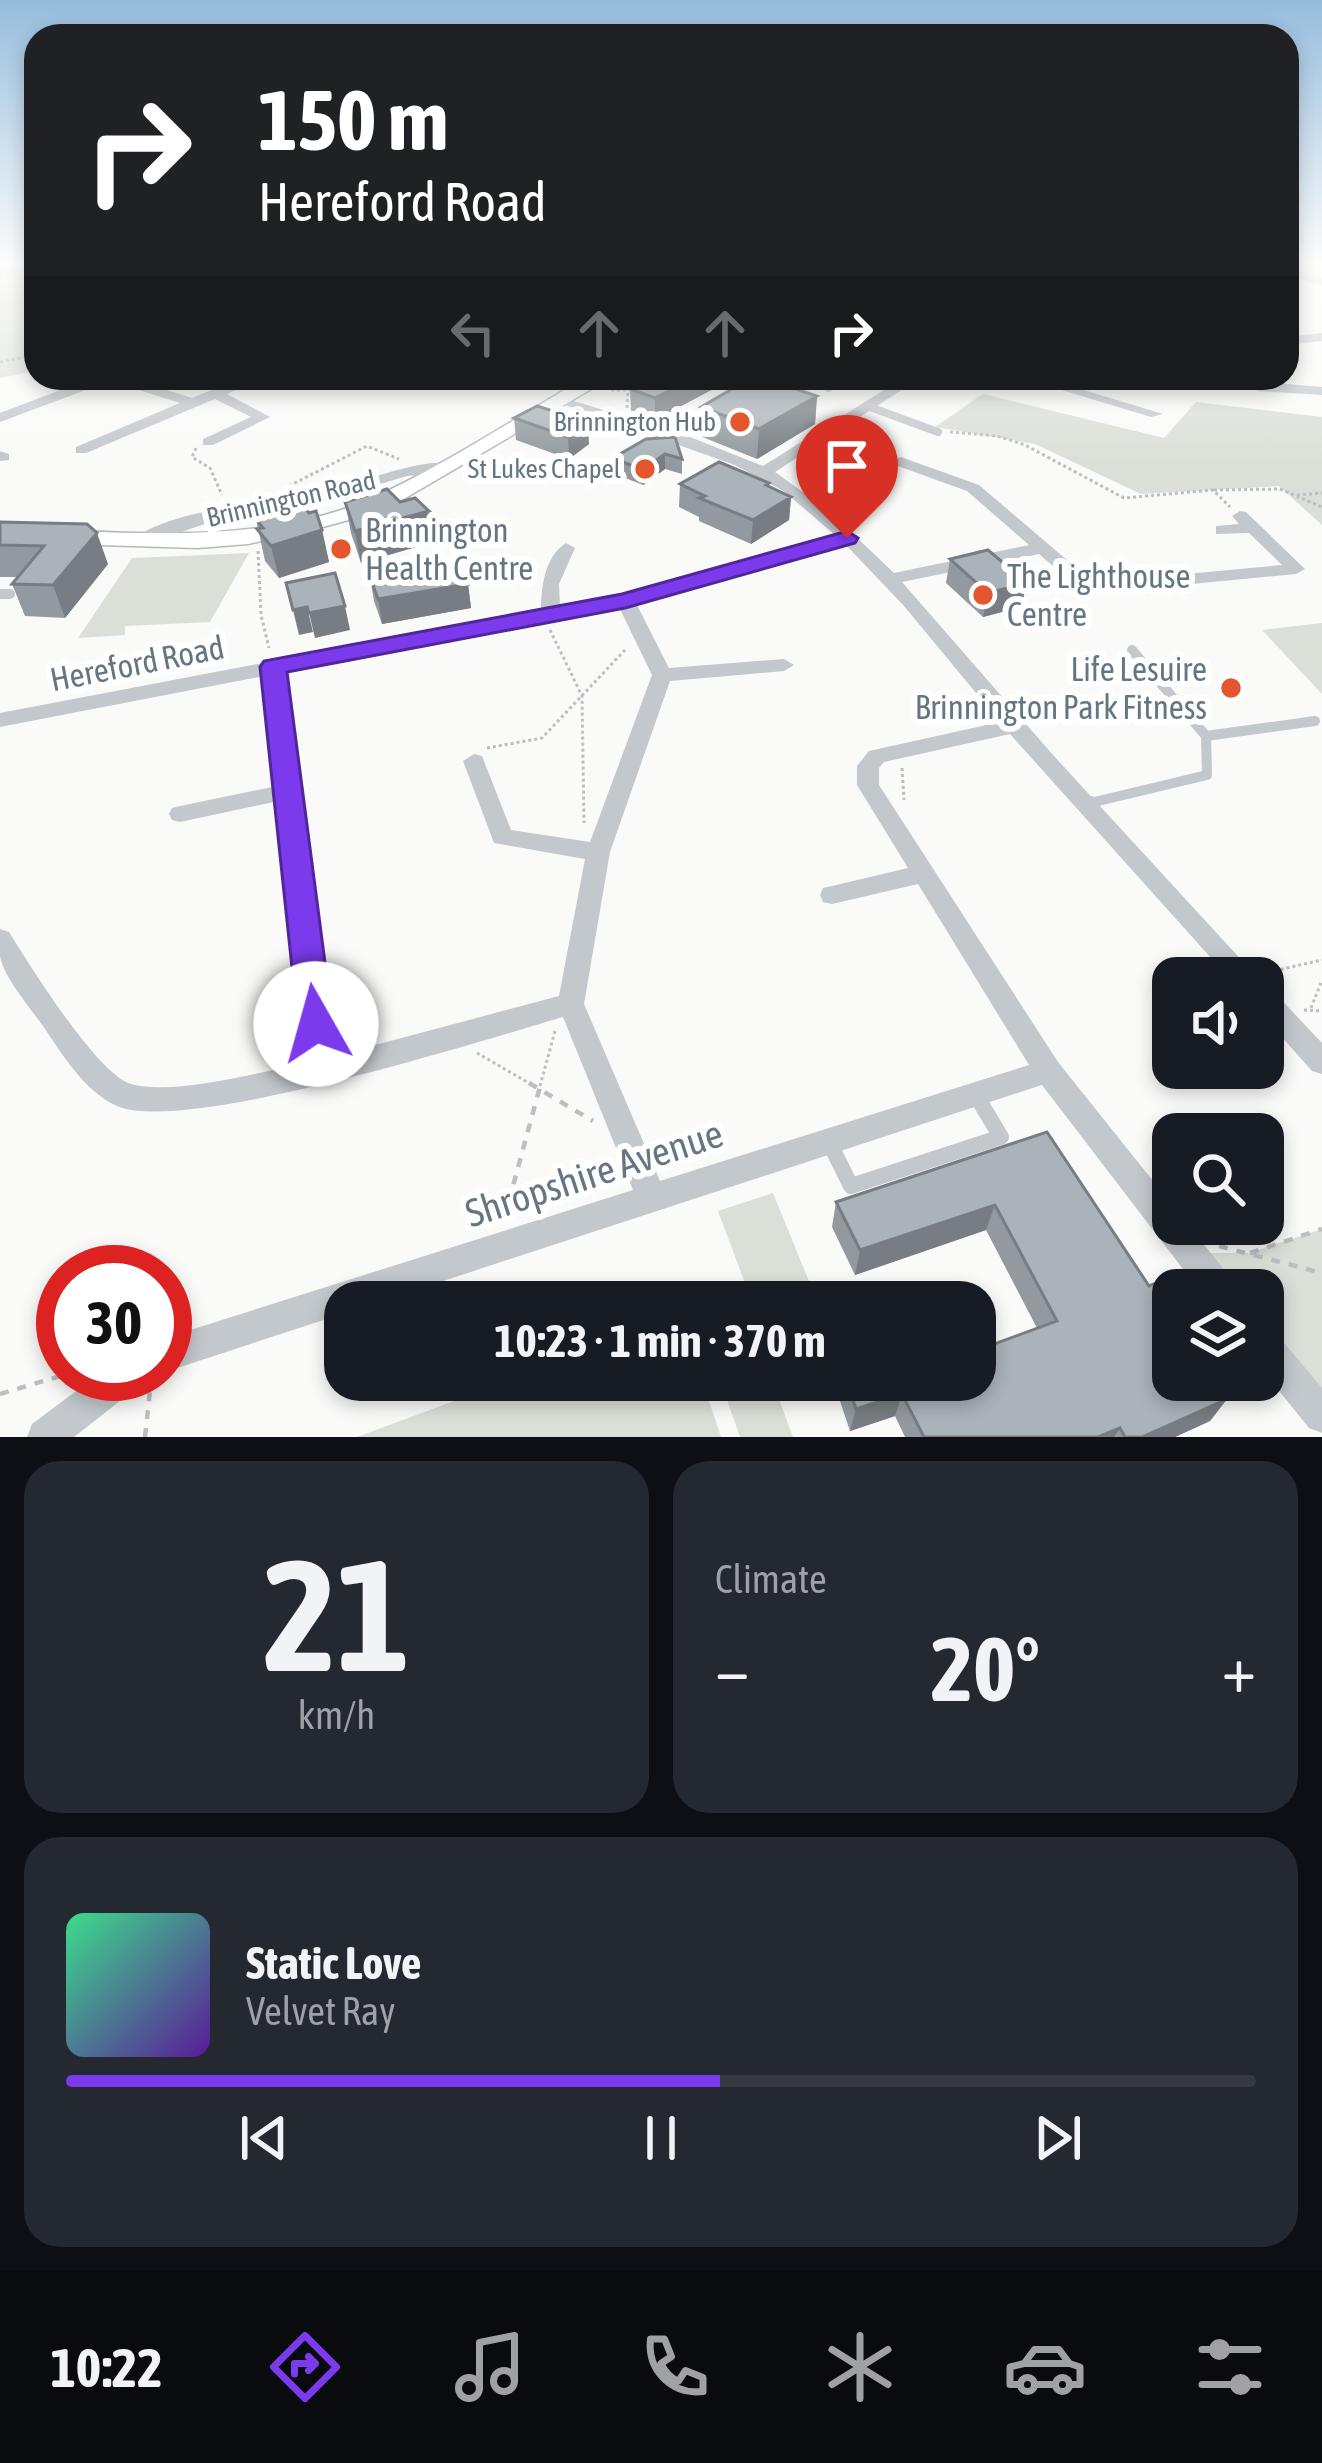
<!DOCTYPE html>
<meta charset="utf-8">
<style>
body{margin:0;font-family:"Asap Condensed",sans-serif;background:#242831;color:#f1f3f6;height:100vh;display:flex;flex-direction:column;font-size:45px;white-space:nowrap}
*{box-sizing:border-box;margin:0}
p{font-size:39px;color:#9ea1a6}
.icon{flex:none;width:66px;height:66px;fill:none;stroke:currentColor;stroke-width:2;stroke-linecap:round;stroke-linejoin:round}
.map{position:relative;height:1437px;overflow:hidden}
.panel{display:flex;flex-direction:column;gap:24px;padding:24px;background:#0d0f14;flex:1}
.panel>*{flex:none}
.hud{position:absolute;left:24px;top:24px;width:1275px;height:366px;border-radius:36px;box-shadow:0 6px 18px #0003;background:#202124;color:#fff;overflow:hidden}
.fabs{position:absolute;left:1152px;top:957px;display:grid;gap:24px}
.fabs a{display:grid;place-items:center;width:132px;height:132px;border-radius:24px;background:#171b24;box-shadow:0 6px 18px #0003;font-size:60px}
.speed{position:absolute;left:36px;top:1245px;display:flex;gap:24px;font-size:60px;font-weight:700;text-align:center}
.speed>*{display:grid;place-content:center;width:156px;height:156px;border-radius:50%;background:#171b24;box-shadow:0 6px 18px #0003;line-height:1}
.speed .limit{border:18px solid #d22;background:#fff;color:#111}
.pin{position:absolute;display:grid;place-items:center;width:102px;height:102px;color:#fff;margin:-123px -51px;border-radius:50% 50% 50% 0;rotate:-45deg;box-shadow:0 0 12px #0007}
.pin .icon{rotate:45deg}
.me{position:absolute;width:132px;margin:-66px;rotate:353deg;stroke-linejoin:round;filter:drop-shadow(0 0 9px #0008)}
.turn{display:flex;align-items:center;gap:42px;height:252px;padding:0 36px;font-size:54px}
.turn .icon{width:156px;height:156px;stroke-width:2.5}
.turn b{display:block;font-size:84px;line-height:102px}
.lanes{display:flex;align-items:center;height:114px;padding:0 36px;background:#0003;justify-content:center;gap:60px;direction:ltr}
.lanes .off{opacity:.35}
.big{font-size:90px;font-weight:700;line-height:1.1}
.panel .card{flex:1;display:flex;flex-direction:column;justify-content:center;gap:18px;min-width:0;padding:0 42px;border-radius:36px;background:#242831}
.panel .dial{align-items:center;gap:0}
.dial b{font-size:156px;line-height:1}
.song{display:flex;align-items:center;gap:36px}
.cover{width:144px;height:144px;border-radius:18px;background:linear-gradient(135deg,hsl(150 70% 55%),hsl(270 70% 35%))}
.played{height:12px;border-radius:6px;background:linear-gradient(90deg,#7c3aed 55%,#363941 55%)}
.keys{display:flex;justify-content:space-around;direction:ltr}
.heat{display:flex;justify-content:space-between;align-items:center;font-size:66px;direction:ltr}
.panel .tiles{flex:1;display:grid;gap:24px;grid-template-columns:1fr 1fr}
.card:last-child{grid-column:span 2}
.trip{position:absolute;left:324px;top:1281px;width:672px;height:120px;border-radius:36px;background:#171b24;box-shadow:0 6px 18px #0003;font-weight:700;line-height:120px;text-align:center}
.tab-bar{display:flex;height:192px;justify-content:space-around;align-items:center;background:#090b0e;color:#9ea1a6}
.tab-bar .icon{width:84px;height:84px}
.tab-bar .current{color:#7c3aed}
.tab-bar b{font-size:54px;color:#f1f3f6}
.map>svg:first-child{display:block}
.green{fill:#dadfd7}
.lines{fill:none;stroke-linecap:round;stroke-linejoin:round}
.secondary-casing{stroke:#b3babf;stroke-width:3}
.path-far1{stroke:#bbbfc2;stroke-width:3;stroke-dasharray:3 3;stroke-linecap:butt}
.path{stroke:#bbbfc2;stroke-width:4.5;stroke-dasharray:9 9;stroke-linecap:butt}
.lane-far4{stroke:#c3c8cc;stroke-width:6}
.lane-far3{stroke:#c3c8cc;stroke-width:8}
.lane-far2{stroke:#c3c8cc;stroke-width:10}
.lane-far1{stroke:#c3c8cc;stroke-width:14}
.lane{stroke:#c3c8cc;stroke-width:16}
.street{fill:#c3c8cc;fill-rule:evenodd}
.secondary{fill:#fff;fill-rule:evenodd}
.wall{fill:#929a9f}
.shaded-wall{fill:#777d82}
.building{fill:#aab3b9;stroke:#777d82;stroke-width:3}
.route{fill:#7c3aed;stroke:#51269a;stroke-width:3}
.poi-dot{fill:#e4572e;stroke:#fff;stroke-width:4.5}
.labels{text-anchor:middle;stroke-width:12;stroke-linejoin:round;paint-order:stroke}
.far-poi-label{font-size:27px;fill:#657683;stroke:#fff;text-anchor:end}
.far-street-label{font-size:27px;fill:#657683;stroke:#fff}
.poi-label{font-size:33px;fill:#657683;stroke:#fff;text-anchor:start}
.street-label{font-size:33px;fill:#657683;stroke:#fff}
.near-street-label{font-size:39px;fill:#657683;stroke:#fff}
</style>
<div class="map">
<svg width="1322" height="1437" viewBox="0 0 1322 1437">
<rect width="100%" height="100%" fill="#fafaf8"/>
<!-- green -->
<path class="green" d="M0 262H36V371L0 378Z
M983 394 1164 438 1196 402 1322 417V525L1279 486 1141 494 1035 444 935 427Z
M249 553 210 622 125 626V635L78 638 132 558Z
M1322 623V694L1262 630Z
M773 1193 813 1291 780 1302H752L718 1211Z
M1322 1229V1395L1263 1324V1290H1235L1205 1253H1249Z
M511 1380H702L721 1437H357Z
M720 1380H772L793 1437H740Z"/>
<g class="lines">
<!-- secondary casing -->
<g class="secondary-casing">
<path id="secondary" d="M585 378H610L385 510 323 527 248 544 198 548 0 542V528C119 531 258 548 370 499 444 466 515 418 585 378Z"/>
</g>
<!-- path-far1 -->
<path class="path-far1" d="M0 276 33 262
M0 362 36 355
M611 390H628
M627 408 628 390 639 378
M685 424 703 414
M950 432 997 436 1025 445 1124 498 1213 490 1230 507
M196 448 192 457 210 468 222 495
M289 486 367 446 399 459
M1214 490 1280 489 1322 507
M1297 495 1322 493
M258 551 261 615 269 648
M550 630 582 696 584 823
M487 748 542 738 625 650
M902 768 904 800
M1269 972 1322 960
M1311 1008 1322 980
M1304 1010 1322 1011
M477 1053 534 1086
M540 1086 555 1031"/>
<!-- path -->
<path class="path" d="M529 1083 593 1121
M504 1219 541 1083
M1219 1246 1322 1273
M1250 1253 1322 1229
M0 1394 67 1374
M145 1437 150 1391"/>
<!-- lane-far4 -->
<path class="lane-far4" d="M828 389 848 378"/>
<!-- lane-far3 -->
<path class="lane-far3" d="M867 406 938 432"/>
<!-- lane-far2 -->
<path class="lane-far2" d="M0 594H10
M1132 650 1206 736
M1086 804 1207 775 1206 736 1315 721"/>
<!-- lane-far1 -->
<path class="lane-far1" d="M1086 804 1091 803"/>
<!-- lane -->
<path class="lane" d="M830 1144 851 1186 1001 1137 977 1097"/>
<!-- street -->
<path class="street" d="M1287 267 1322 277V285L1287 275Z
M1322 333V341L1287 345V337Z
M92 378H129L192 398 241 378H260L227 394 270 417 213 445H203V439L251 417 215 399 86 453H76V447L180 403 110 381 0 422V413Z
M402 378H421L401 389H391V383Z
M699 378H720L738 386 731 390Z
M903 378H920L775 472 829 511 894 573 1029 545 967 491 895 465V459L901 457 979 485 1088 578 1100 582 1282 565 1249 533 1216 534V526L1239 524 1232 516 1240 511 1246 512 1305 569 1296 574 1098 593 1076 586 1039 554 902 582 1053 755 1258 978H1229L1010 734 884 762 879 768V785L1058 1062 1173 1206V1224H1187L1231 1278 1235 1290H1199L1042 1085 379 1302H345V1313L165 1372V1338L633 1190 563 1017C481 1041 185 1135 117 1106 85 1092 62 1054 43 1026 31 1009 3 976 0 956 0 948 0 938 0 929L9 932C29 964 97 1074 131 1084 173 1096 263 1072 307 1062L274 802 180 822 172 820 169 814 172 808 180 806 272 787 264 676 0 727V713L541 610C541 587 545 556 566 543L575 548 559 584 560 607 623 595 836 536 785 492 735 465 554 401 561 397 685 435 763 466ZM845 544 904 606 1000 722 869 751 857 766V785L908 868 832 886 823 888 820 895 823 902 832 904 918 884 1029 1065 660 1181 584 1004 610 852 670 681 784 671 794 665 784 659 669 668 636 603ZM619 607 652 675 590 842 511 830 482 756 474 754 463 761 494 843 585 859 559 996 334 1056 295 792 283 672Z
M1022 378H1044L1163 414 1151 417Z
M1216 378 1322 387V395L1259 391Z
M0 451 9 454V460L0 461Z
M432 463H446L454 468 446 473 407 476 313 504 211 522 139 546 130 541C175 506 275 504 331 490 365 481 397 467 432 463Z
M1263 987 1272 990 1322 1043V1074L1312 1071 1263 1016Z
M1263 1327 1275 1332 1322 1388V1433L1309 1428 1263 1371Z
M99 1374H144L139 1386 74 1437H27L32 1424Z"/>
<!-- secondary -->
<use href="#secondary" class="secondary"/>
</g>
<!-- wall -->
<path class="wall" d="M653 378H714L713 389 655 420 631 411 630 389Z
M817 396 815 424 757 459 700 436 701 407Z
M514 418 589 444 569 459 516 440Z
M646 439 682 459V474L665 469 643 485 613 473V458Z
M680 484 769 486 791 497 789 520 751 544 699 521V517L679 507Z
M345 502H400L433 542 361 563 351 533Z
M256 519 322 530 329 562 279 578 265 561Z
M0 522 108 564 65 618 25 616 12 584 18 577H0Z
M950 559 1021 607 983 617 946 583Z
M370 577 468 584 471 608 382 624 374 601Z
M1047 1132 1173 1380H1242L1236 1388 1224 1394 1227 1399 1210 1421 1175 1437H905L895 1416 850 1431 833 1380H975L1037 1328 986 1230 855 1275 832 1227 836 1202Z"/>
<!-- shaded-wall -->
<path class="shaded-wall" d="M694 378H714L713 389 655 420V398Z
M817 396 815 424 757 459 759 429Z
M588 422 589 444 569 459 568 437Z
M665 454V469L643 485V470Z
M791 497 789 520 751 544 753 520Z
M429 511 433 542 361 563 355 531Z
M322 530 329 562 279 578 271 546Z
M97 533 108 564 65 618 53 585Z
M1027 583 1021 607 983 617 988 593Z
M468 584 471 608 382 624 378 599Z
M345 606 350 630 315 638 309 613Z
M307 607 313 632 299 635 293 610Z
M995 1205 986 1230 855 1275 860 1250Z
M1220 1380H1242L1236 1388 1201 1404Z
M902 1394 895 1416 850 1431 856 1409Z
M1227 1399 1210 1421 1175 1437H1142Z
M1120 1428 1114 1437H1098Z"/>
<!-- building -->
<path class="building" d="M653 378H694L655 398 630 389Z
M751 378H763L817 396 759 429 701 407Z
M537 406 588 422 568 437 514 418Z
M675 437 682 459 665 454 643 470 613 458 646 439Z
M719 462 769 483 766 485 791 497 753 520 699 498 705 496 680 484Z
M387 489 400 502 415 498 429 511 355 531 345 502Z
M303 505 309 513 316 511 322 530 271 546 257 529 263 528 256 519Z
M0 522 87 524 97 533 53 585 12 584 44 546 0 545Z
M988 550 1027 583 988 593 950 559Z
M440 563 443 570 459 567 468 584 378 599 370 577Z
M335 573 345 606 309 613 307 607 293 610 286 583Z
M1047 1132 1149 1286 1154 1284 1166 1298 1173 1296V1380H1220L1217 1381 1227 1399 1142 1437H1125L1120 1428 1098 1437H924L902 1394 856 1409 846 1380H975V1351L1057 1321 995 1205 860 1250 836 1202Z"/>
<!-- sky -->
<linearGradient id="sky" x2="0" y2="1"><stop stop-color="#96bcdc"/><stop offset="0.57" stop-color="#fdfdfc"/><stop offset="1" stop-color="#fdfdfc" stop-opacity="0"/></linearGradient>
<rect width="1322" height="463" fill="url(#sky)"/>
<!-- route -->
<path class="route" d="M847 531 858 538 855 543 625 608 287 672 333 1024 328 1034 316 1038 303 1034 298 1024 260 667 264 661 622 594Z"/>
<!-- markers -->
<g class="poi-dot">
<circle cx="740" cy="422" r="12"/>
<circle cx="645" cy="469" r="12"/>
<circle cx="341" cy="549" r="12"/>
<circle cx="983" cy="595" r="12"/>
<circle cx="1231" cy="688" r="12"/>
</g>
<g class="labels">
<!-- far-poi labels -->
<g class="far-poi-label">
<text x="716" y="431">Brinnington Hub</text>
<text x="621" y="478">St Lukes Chapel</text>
</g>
<!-- far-street labels -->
<g class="far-street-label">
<text transform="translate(291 499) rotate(-13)" y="9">Brinnington Road</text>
</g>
<!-- poi labels -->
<g class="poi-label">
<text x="365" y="542">Brinnington<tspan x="365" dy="38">Health Centre</tspan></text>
<text x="1007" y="588">The Lighthouse<tspan x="1007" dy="38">Centre</tspan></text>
<text x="1207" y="681" text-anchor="end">Life Lesuire<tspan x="1207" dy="38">Brinnington Park Fitness</tspan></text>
</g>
<!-- street labels -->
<g class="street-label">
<text transform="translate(137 663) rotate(-11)" y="12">Hereford Road</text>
</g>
<!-- near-street labels -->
<g class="near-street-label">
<text transform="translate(594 1173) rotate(-18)" y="14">Shropshire Avenue</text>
</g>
</g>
</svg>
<div class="fabs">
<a><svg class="icon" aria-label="sound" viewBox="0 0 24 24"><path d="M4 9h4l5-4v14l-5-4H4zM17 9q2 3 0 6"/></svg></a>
<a><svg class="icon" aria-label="search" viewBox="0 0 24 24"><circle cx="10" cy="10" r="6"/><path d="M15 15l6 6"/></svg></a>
<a><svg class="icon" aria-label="layers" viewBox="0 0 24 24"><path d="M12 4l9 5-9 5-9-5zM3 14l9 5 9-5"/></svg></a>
</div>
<div class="speed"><div class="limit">30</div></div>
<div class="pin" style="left:847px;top:538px;background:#d93025"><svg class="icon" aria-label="arrive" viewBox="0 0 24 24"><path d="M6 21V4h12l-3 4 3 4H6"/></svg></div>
<svg class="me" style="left:316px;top:1024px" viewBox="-20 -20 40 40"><circle r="19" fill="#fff"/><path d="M0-13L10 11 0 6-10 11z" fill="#7c3aed"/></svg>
<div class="trip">10:23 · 1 min · 370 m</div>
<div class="hud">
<div class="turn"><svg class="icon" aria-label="right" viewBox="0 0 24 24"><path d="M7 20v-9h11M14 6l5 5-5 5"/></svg><div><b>150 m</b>Hereford Road</div></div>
<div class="lanes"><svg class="icon off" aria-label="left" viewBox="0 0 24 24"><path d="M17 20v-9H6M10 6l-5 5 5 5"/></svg><svg class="icon off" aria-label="ahead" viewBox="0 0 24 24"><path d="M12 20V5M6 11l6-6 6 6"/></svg><svg class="icon off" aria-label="ahead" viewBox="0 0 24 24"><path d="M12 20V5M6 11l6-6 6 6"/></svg><svg class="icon" aria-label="right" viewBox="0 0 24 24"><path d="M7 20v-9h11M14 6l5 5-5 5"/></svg></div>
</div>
</div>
<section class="panel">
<div class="tiles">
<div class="card dial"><b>21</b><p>km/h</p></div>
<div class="card"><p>Climate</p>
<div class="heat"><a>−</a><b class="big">20°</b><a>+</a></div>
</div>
<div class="card">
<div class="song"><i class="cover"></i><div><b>Static Love</b><p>Velvet Ray</p></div></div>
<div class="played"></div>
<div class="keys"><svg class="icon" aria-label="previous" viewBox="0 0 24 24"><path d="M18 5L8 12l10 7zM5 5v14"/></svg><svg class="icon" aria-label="pause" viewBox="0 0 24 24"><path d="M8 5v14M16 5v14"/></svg><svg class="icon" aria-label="next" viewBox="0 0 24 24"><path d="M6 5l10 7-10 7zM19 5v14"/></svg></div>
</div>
</div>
</section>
<nav class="tab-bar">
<b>10:22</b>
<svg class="icon current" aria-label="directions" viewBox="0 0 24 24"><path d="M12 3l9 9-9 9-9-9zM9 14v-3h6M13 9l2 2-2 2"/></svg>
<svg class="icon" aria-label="music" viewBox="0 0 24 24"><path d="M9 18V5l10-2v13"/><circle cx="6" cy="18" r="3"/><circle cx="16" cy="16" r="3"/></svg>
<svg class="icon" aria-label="phone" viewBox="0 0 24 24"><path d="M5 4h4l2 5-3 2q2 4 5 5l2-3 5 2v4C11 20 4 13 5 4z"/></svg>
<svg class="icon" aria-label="climate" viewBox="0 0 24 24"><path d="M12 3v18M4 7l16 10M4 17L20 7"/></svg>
<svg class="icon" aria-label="car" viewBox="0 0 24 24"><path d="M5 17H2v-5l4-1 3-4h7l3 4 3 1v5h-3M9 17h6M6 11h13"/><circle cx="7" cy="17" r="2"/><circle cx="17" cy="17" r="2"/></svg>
<svg class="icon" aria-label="filters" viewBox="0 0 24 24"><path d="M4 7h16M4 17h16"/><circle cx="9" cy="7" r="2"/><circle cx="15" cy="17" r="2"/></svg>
</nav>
